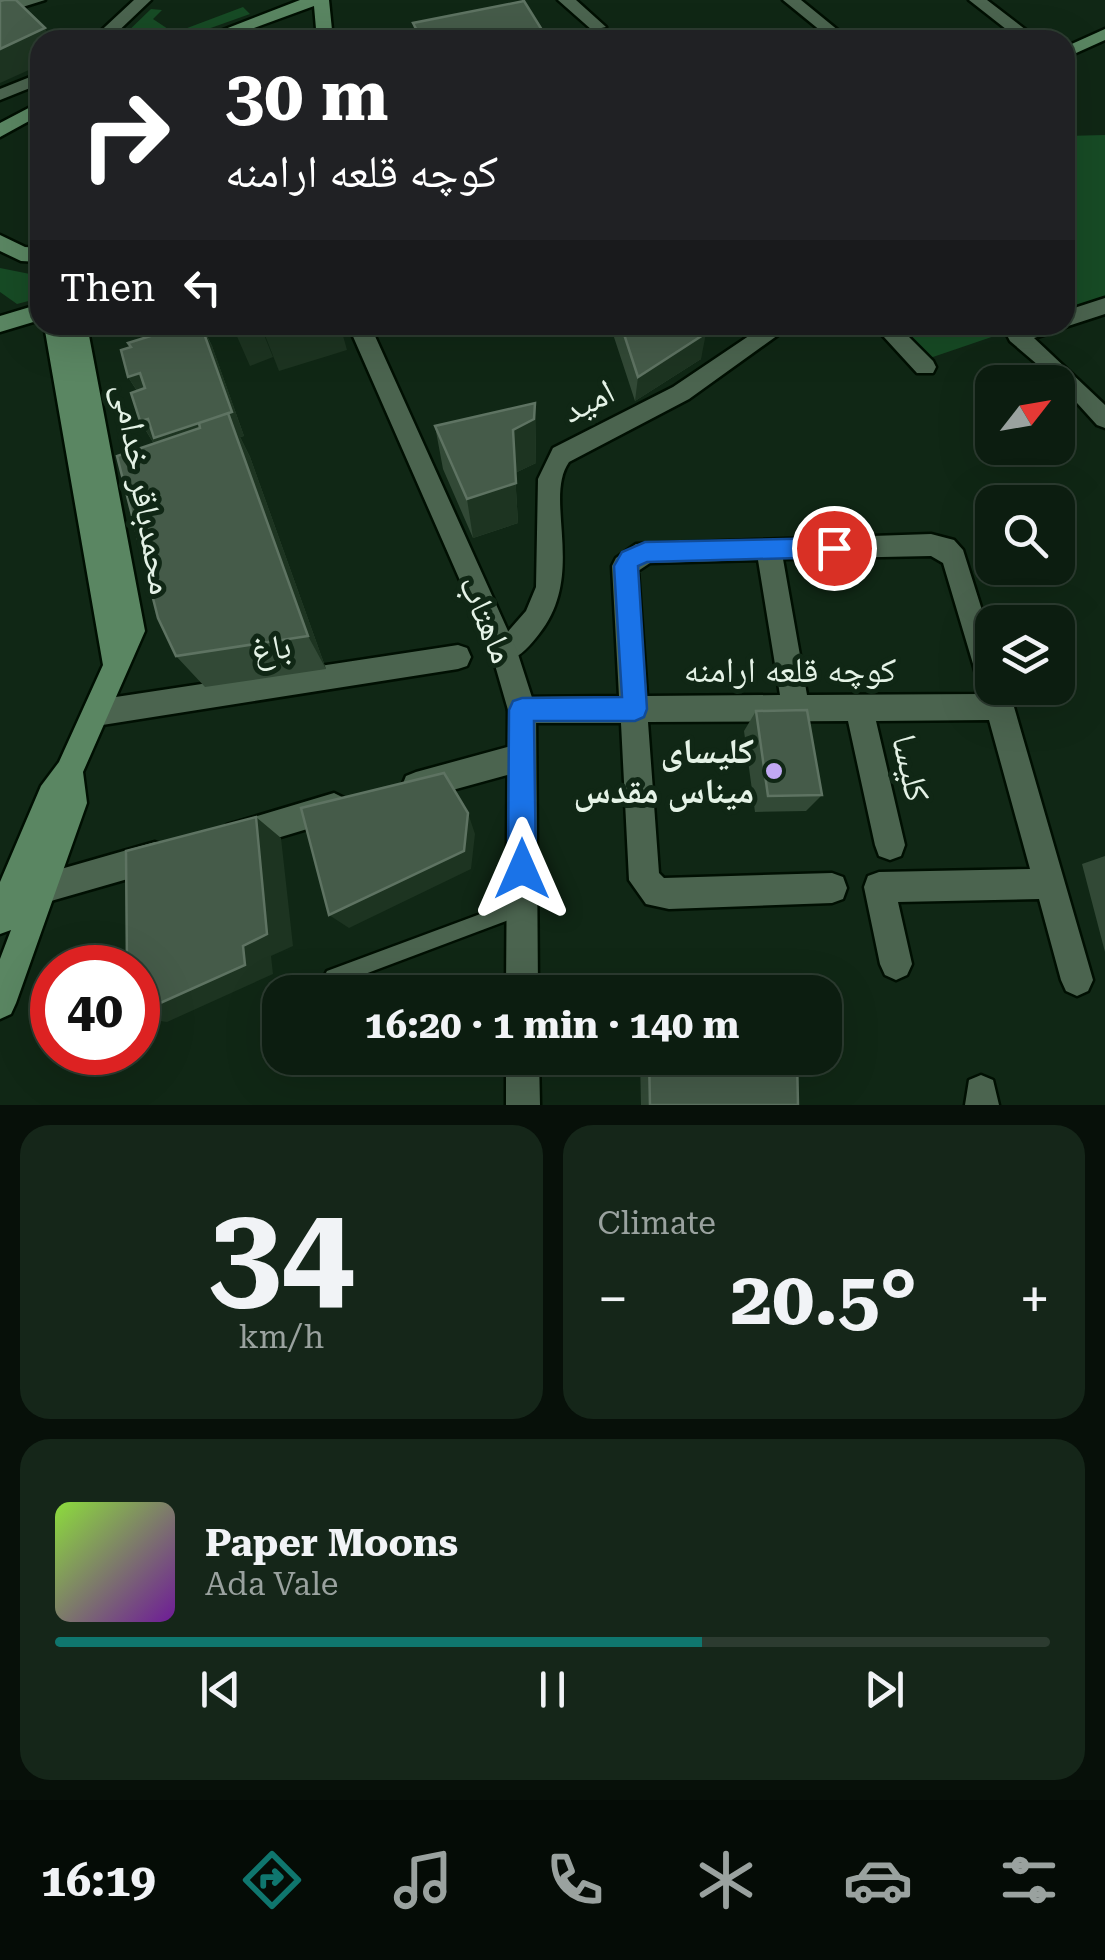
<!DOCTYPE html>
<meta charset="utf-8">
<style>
body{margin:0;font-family:"Roboto Serif","Noto Naskh Arabic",serif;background:#152619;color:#f1f3f6;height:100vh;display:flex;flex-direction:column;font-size:38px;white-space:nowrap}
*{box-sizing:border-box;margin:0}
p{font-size:32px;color:#9aa29f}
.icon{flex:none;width:55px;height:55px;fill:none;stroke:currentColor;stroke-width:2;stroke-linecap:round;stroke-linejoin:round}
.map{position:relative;height:1105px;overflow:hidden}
.side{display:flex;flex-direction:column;gap:20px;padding:20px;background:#071009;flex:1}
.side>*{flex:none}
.hud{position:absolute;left:30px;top:30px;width:1045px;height:305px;border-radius:30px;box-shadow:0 10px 40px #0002,0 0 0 2px #2c3b30;background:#202124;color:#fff;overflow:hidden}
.needle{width:65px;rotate:59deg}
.controls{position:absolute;left:975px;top:365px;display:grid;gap:20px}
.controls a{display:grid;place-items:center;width:100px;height:100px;border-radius:20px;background:#0c1d10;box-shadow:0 10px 40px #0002,0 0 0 2px #2c3b30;font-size:50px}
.speed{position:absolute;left:30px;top:945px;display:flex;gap:20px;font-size:50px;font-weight:700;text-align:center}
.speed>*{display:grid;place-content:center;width:130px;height:130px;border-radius:50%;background:#0c1d10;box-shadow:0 10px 40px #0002,0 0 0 2px #2c3b30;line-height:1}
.speed .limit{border:15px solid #d22;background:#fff;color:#111}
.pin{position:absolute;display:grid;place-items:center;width:85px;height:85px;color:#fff;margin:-42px;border:5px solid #fff;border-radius:50%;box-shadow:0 2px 10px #0007}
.me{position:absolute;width:110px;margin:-55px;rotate:0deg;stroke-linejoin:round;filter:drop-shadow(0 0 8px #0008)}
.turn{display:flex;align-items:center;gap:35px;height:210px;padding:0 30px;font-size:45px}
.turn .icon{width:130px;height:130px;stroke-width:2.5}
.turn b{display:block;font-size:70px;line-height:85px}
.then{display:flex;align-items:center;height:95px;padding:0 30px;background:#0003;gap:20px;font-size:38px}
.big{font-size:75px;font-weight:700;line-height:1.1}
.side .widget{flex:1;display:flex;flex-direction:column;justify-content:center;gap:15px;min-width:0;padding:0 35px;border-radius:30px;background:#152619}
.side .dial{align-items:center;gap:0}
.dial b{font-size:130px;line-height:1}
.song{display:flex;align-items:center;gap:30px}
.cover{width:120px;height:120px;border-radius:15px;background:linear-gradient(135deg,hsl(90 70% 55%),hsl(280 70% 35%))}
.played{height:10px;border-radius:5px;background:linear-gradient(90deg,#0f766e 65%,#2c3b30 65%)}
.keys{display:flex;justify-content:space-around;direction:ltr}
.heat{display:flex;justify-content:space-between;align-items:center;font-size:55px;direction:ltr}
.side .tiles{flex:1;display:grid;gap:20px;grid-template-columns:1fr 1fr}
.widget:last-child{grid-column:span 2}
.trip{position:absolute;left:262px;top:975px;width:580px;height:100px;border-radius:30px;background:#0c1d10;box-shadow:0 10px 40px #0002,0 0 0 2px #2c3b30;font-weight:700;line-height:100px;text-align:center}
.dock{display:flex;height:160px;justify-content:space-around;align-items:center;background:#050c06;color:#9aa29f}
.dock .icon{width:70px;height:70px}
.dock .on{color:#0f766e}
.dock b{font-size:45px;color:#f1f3f6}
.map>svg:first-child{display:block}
.green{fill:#174b25}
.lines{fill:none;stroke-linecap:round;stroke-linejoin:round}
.service-casing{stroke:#000f02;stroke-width:5}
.minor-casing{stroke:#000f02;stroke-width:5}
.tertiary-casing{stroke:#000f02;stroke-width:5}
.secondary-casing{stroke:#000f02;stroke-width:5}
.service{fill:#4b644f;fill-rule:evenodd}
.minor{fill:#4b644f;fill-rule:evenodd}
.tertiary{fill:#4b644f;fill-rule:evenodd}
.secondary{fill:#5a8662;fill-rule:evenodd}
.wall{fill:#324936}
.shaded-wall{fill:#1d3421}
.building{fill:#455b49;stroke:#5e7362;stroke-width:2.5}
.route{fill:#1a73e8;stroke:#114b97;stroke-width:2.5}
.poi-dot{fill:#c1a8f3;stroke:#102715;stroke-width:4}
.labels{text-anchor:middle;stroke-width:10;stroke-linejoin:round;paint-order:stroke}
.street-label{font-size:35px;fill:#e4f2e6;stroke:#102715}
.poi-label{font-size:35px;font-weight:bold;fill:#e4f2e6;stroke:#102715;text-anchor:end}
</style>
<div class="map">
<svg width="1105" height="1105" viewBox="0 0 1105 1105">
<rect width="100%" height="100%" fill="#102715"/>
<!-- green -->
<path class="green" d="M243 7 250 14 177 40H119L151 9 162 10 153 19 174 33Z
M1105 135V298L1065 312V136Z
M0 268 40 276V298L17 304 0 292Z
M898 325H1027L930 358Z"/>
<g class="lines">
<!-- service casing -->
<g class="service-casing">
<path id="service" d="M521 899 527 901 529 907 527 913 333 986 327 983 324 977 327 971Z"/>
</g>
<!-- minor casing -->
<g class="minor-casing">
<path id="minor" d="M17 0H45L0 14V4Z
M558 0H576L606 27 592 30Z
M783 0H801L850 40H832Z
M969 0H987L1039 40H1020Z
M1105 298V314L1065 327 1059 325H1065V311Z
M765 325H792L689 399 569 462C543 499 587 574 539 634 530 646 519 658 504 663L495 660 491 651 526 611 536 587 538 479 553 448 673 387Z
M873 325H897L933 361 936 367 933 373H917Z
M1024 325H1059L1056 331 1034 338 1105 405V428L1097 425 1058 382 1010 341 1007 335 1010 329Z
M931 534 954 540 963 550 992 642V688H1007L1014 707 1093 980 1088 991 1077 996 1066 991 1061 980 1039 899 898 902 912 964 907 975 896 980 885 975 880 964 864 887 868 876 879 872 1030 869 989 720 876 721 905 845 901 856 890 860 879 856 875 845 848 721 648 722 659 873 664 878 832 873 843 877 847 888 843 899 832 903 669 909 646 904 629 880 621 723H522L512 719 508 710 512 701 522 697 619 696 612 566 616 558 636 544ZM931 556 943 563 982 694 807 695 783 559ZM758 560 780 695 647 696 638 571 650 563Z
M458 645 467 648 471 657 467 666 458 669 96 726 86 722 82 713 86 704 96 700Z
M522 743 532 747 536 757 532 767 522 771 416 800 406 796 402 786 406 776 416 772Z
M334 793 344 798 349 808 344 818 237 850 227 845 222 835 227 825Z
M155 842 166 846 170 857 166 868 44 903 33 899 29 888 33 877Z
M981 1075 993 1080 999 1105H965L969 1080Z"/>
</g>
<!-- tertiary casing -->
<g class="tertiary-casing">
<path id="tertiary" d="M134 0H151L109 40H91Z
M40 73V84L0 100V89Z
M348 325H370L517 651 536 710 538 992H506L508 710 491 651Z
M506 1058H539L540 1105H506Z"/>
</g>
<!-- secondary casing -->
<g class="secondary-casing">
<path id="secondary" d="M300 0H329L333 40H317L314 6 221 40H197Z
M1105 29V40L1065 58V47Z
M40 102V115L0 137V123Z
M0 235 25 247 40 248V262L21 261 0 251Z
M40 304V320L0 332V316Z
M44 325H87L145 631 83 772 87 803 16 1003 11 1014 0 1019V959L11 930 0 934V882L41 786 59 762 103 665Z"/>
</g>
<!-- service -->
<use href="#service" class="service"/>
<!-- minor -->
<use href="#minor" class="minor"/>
<!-- tertiary -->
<use href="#tertiary" class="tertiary"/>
<!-- secondary -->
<use href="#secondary" class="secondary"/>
</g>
<!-- wall -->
<path class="wall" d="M413 23 542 40H416Z
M202 325 212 346 244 436 240 437 250 457 326 669 205 687 176 656 154 444 140 421 137 391 128 377Z
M610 325H702L701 359 635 401Z
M535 403 536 463 515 473 518 523 473 538 443 469 435 426Z
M756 711 822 795 806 811 755 812 744 731Z
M1105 856V952L1082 864Z
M640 1058H797L798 1105H641Z"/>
<!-- shaded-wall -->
<path class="shaded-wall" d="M45 28 51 40H40V65L0 83V49Z
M542 30V40H492Z
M201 325 212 346 244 436 240 437 250 457 326 669 308 636 155 445 140 421Z
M232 325H260L273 357 250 366Z
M261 325H340L347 350 279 371Z
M706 333 701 359 635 401 638 377Z
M140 373 155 398 144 401 128 377Z
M535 403 536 463 515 473 518 523 473 538 467 499 513 430Z
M468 813 475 834 471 869 349 928 329 915Z
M256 817 281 838 293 946 271 956 273 974 167 1022 138 1018V1013L243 946Z"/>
<!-- building -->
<path class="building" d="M4 0H16L45 28 0 49V1Z
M524 1 542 30 492 40H422L413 23Z
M186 325H201L232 412 154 438 148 419 140 421 131 393 145 388 140 373 128 377 121 350 131 347 128 343Z
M621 325H702L706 333 638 377Z
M535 403 534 419 513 430 516 483 467 499 435 426Z
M228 413 308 636 176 656 158 618 117 456 200 428 199 423Z
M807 710 822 795 768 796 756 711Z
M444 773 468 813 464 851 329 915 301 808Z
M256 817 267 934 243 946 245 965 138 1013V968H127L126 851Z
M649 1058H797L798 1105H650Z"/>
<!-- route -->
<path class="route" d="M834 538 842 541 845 548 842 554 834 557 647 562 638 566 647 709 644 717 635 721H534L536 869 532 879 522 883 512 879 508 869 509 710 513 701 522 698 622 697 614 566 622 552 645 542Z"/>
<!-- markers -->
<circle class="poi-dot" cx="774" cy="771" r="10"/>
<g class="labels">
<!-- street labels -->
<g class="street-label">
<text transform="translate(588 401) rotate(-27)" y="12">امید</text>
<text transform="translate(144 489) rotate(80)" y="12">محمدباقر خدامی</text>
<text transform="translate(487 619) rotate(67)" y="12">ماهتاب</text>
<text transform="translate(271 648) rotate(-9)" y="12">باغ</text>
<text x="790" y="682">کوچه قلعه ارامنه</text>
<text transform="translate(911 768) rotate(77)" y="12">کلیسا</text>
</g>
<!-- poi labels -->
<g class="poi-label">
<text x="754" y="763">کلیسای<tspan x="754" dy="40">میناس مقدس</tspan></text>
</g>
</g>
</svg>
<div class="controls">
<a><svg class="needle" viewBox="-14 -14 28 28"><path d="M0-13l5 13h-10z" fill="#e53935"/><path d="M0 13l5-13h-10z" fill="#9aa29f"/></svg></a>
<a><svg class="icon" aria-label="search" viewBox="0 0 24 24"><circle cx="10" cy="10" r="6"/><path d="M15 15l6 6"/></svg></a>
<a><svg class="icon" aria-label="layers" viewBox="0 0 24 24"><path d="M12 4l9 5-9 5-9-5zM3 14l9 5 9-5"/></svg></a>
</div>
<div class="speed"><div class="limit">40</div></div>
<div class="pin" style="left:834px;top:548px;background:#d93025"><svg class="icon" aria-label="arrive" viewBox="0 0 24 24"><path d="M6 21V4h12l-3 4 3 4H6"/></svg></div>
<svg class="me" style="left:522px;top:869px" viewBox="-20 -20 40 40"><path d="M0-17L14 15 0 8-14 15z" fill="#1a73e8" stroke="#fff" stroke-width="4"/></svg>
<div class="trip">16:20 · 1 min · 140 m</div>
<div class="hud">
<div class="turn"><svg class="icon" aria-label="right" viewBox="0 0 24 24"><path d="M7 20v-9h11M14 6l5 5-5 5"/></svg><div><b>30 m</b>کوچه قلعه ارامنه</div></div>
<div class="then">Then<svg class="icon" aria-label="left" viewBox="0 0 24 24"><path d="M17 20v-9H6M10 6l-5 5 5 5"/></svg></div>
</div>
</div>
<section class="side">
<div class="tiles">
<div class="widget dial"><b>34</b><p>km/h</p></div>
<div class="widget"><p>Climate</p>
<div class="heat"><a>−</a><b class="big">20.5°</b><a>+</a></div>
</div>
<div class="widget">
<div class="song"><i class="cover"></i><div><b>Paper Moons</b><p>Ada Vale</p></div></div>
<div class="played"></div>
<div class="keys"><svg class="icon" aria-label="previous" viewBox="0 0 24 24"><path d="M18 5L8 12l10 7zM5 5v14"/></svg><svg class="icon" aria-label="pause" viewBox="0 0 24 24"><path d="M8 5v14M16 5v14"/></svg><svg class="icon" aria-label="next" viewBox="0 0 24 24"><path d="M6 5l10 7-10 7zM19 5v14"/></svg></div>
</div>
</div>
</section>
<nav class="dock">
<b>16:19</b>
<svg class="icon on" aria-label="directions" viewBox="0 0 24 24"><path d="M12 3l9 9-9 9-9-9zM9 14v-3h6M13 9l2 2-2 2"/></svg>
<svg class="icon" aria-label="music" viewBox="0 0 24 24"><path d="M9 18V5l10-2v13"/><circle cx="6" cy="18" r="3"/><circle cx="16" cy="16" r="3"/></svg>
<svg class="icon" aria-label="phone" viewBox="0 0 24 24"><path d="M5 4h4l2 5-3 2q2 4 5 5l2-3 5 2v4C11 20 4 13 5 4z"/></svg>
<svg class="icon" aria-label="climate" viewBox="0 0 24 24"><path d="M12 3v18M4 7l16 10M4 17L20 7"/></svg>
<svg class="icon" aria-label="car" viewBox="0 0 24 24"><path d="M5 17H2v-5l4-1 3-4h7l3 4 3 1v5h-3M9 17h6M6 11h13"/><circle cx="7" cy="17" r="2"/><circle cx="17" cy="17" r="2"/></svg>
<svg class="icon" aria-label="filters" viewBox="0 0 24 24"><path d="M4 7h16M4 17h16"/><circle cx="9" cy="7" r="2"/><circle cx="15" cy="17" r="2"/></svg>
</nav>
